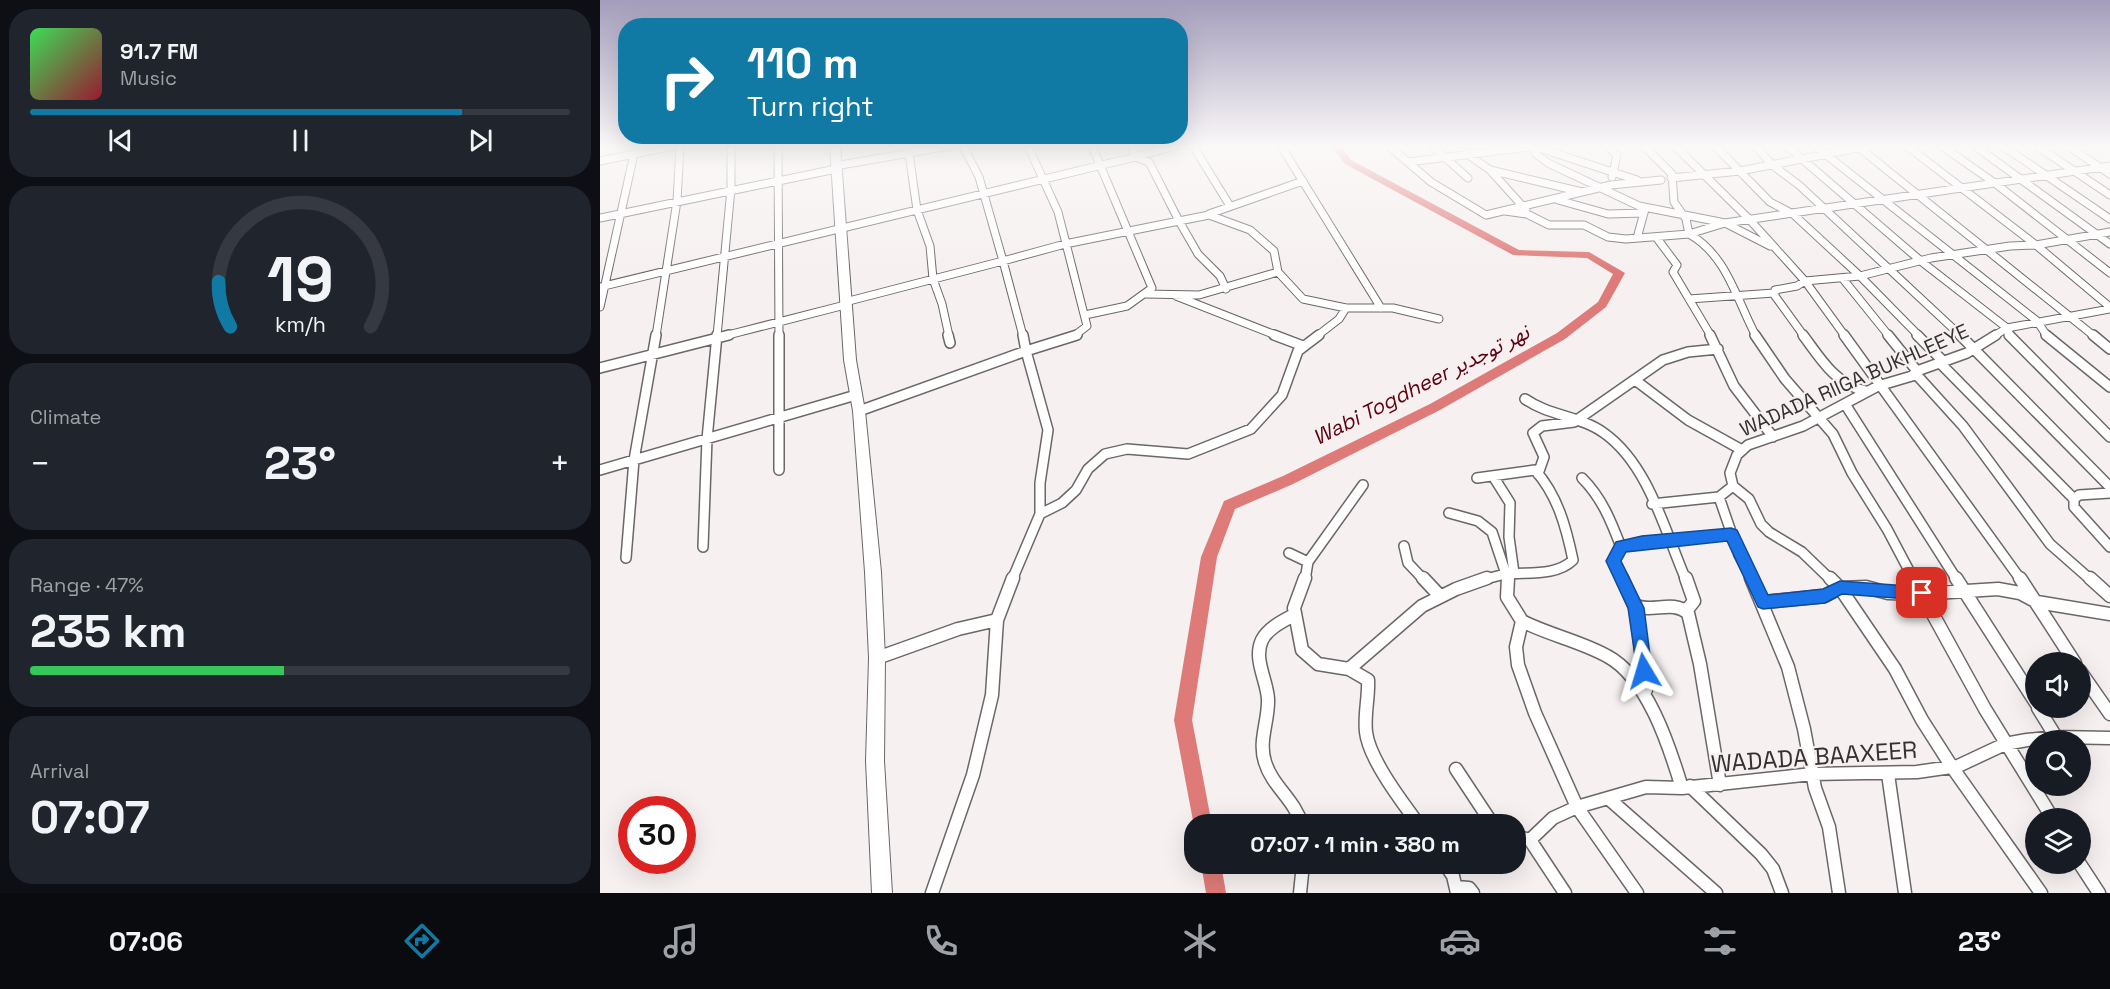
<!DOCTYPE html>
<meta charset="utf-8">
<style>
body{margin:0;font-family:"Space Grotesk","Noto Sans Arabic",sans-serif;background:#20242c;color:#f1f3f6;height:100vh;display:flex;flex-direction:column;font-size:22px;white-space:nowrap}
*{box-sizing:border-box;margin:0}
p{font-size:20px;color:#9ea1a6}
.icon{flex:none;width:33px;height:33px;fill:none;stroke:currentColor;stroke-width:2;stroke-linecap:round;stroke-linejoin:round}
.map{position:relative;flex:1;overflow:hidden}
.drawer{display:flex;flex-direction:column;gap:9px;padding:9px;background:#0d0f14;width:600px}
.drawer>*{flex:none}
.hud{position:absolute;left:18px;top:18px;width:570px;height:126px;border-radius:24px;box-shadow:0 6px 24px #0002;background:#107aa5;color:#fff;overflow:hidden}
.fabs{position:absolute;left:1425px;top:652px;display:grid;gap:12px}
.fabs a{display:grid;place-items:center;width:66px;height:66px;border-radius:50%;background:#171b24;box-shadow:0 6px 24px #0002;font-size:30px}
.speed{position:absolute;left:18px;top:796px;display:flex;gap:12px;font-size:30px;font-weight:700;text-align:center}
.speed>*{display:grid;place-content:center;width:78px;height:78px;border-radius:50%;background:#171b24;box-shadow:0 6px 24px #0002;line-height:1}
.speed .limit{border:9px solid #d22;background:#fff;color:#111}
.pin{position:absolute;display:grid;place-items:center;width:51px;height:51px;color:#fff;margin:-26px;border-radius:12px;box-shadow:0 3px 9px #0006}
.me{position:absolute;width:66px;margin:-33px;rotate:353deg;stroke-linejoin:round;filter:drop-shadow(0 0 4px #0008)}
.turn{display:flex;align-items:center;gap:21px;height:126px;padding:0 30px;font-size:27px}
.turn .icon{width:78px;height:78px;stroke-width:2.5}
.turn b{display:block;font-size:42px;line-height:51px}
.big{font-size:45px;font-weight:700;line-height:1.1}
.drawer .widget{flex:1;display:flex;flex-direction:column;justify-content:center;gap:9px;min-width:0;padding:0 21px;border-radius:24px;background:#20242c}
.drawer .dial{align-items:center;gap:0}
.dial svg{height:156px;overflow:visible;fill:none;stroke:#363941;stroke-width:7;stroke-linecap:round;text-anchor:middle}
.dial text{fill:#f1f3f6;stroke:none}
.song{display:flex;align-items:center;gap:18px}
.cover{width:72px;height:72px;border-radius:9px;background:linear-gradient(135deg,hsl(130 70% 55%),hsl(350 70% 35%))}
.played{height:6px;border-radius:3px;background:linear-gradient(90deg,#107aa5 80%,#363941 80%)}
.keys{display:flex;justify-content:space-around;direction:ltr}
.heat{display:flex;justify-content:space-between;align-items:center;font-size:33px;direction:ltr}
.charge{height:9px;border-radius:4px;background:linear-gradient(90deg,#34c759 47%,#363941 0)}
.trip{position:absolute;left:584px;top:814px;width:342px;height:60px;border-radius:24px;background:#171b24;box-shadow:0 6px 24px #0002;font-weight:700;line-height:60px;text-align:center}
.tabs{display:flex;height:96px;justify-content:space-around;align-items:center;background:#090b0e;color:#9ea1a6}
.tabs .icon{width:42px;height:42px}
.tabs .current{color:#107aa5}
.tabs b{font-size:27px;color:#f1f3f6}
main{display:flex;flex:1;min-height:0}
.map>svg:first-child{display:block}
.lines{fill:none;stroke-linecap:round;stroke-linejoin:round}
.river{fill:#de7b78;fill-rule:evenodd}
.minor-far2-casing{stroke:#6c6767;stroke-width:9}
.minor-far1-casing{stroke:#6c6767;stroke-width:12}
.minor-casing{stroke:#6c6767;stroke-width:15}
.highway-casing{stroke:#6c6767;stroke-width:2}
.minor-far2{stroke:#fff;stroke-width:7}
.minor-far1{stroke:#fff;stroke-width:9}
.minor{stroke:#fff;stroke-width:12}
.highway{fill:#fff;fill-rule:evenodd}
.route{fill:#1a73e8;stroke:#114b97;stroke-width:1.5}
.labels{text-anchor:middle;stroke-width:4.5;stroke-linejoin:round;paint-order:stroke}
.street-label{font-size:20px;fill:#333131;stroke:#f6f0f0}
.water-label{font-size:21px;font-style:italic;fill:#5f0210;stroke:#f6f0f0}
.near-street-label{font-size:24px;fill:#333131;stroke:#f6f0f0}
</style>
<main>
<section class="drawer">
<div class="widget">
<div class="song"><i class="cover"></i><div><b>91.7 FM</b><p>Music</p></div></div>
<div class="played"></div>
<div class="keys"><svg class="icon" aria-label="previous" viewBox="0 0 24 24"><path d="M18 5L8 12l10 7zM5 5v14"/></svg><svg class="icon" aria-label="pause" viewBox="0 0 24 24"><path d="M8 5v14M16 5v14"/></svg><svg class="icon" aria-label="next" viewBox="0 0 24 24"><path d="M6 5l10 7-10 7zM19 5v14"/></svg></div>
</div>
<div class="widget dial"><svg viewBox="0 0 100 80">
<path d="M14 69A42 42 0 1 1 86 69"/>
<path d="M14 69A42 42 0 0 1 8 46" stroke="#107aa5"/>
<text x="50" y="56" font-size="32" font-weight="700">19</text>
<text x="50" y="72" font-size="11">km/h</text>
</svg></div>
<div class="widget"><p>Climate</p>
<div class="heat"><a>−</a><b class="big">23°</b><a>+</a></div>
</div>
<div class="widget"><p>Range · 47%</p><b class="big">235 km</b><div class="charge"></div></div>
<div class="widget"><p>Arrival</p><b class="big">07:07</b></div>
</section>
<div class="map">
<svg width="1510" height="893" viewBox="0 0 1510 893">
<rect width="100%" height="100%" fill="#f6f0f0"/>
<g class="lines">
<!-- river -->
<path class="river" d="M731 146H740L751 160 919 250 989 252 1025 273 1006 307 965 339 840 410 693 484 635 509 617 557 592 720 612 825 594 826 574 720 601 557 624 501 683 476 830 404 957 333 998 302 1013 274 987 258 913 255 745 164Z
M601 864H621L626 893H606Z"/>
<!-- minor-far2 casing -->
<g class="minor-far2-casing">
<path id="minor-far2" d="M178 146 179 336
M308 146 317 210 330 246 333 279 342 304 349 336
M363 146 379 177 403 261 465 244 579 221 598 254 620 276 626 289
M428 146 458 212 487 326 474 336
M532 146 535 157 575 146
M593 146 630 206
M681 146 781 308
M789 146 831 182 886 215 1011 185 1061 180
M832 146 868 178
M933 146 1037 180
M934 146 936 154 948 163 1039 206 1125 223 1170 246
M1007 146 1017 155 1012 177
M1044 146 1072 174 1074 202 1086 219 1089 234C1127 255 1137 301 1156 336
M1075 146 1149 219 1205 281 1245 336
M1115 146 1170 202 1193 214 1260 276 1319 336
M1156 146 1172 165 1199 185 1361 336
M1187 146 1322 262 1407 328 1410 336
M1215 146 1437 321 1447 336
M1257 146 1494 336
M1307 146 1436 245 1510 307
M1342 146 1396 184 1510 273
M1375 146 1510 244
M1403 146 1510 219
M1437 146 1510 195
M1468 146 1510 174
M867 154 890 170 982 192
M0 161 73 146
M808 162 937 146
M235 166 349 146
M890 170 926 210
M1071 178 1140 171 1268 146
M958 200 1008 214 1044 213
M905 211 927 214 949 225H984L1008 237 1026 239 1089 234 1125 223 1510 166
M609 214 703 181
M0 218 236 169
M1056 237 1077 265 1073 272 1111 336
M1037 238 1045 209
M1243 279 1289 336
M0 287 535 157 549 162 579 221 609 215 650 230 674 251 678 272 703 299 746 308H793L839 319
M546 294 599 295 678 272
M576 296 678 336
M1089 299 1174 293
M245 302 403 261 423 336
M0 307 34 154
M485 315 527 306 552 288 492 146
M56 336 77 201 80 146
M117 336 131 189V146
M124 336 245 305
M717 336 739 319 746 308
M1204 336 1175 296V290L1197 286 1205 281 1260 276 1331 258 1410 246 1436 245 1510 232
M1394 336 1407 328 1510 309"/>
</g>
<!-- minor-far1 casing -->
<g class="minor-far1-casing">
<path id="minor-far1" d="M179 335V470
M348 335 350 343
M674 335 703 346
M1110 335 1134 386 1173 437
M1155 335 1185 379 1233 434 1252 473 1287 529 1314 580
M1203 335C1220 358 1235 384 1265 391
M1244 335 1421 580
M1288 335 1317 371
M1317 335 1344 362
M1360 335 1510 487
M1409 335 1510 437
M1446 335 1510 387
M1493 335 1510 349
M1341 364 1474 499V507L1510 547
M0 368 129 335
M1315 373 1363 426 1450 544 1491 580
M1035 380 1088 420 1142 450
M925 399C949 416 981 416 1004 433 1049 465 1065 532 1086 580
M1245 404 1357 580
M259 411 426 351 423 335
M0 470 256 395
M938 474 944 457 933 433 942 426 974 422 1063 360 1088 352 1118 349
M893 476 910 503 909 537 914 573
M877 478 935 470C958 496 966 527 973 560 957 576 928 572 907 574
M982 478C1002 498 1011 521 1021 547L1014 561 1023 580
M1133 486 1149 499 1161 524 1169 532 1202 552 1231 580
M1474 499 1479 495 1510 493
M1052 504 1119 497
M849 513 878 521 892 532 908 580
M440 514 462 503 476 490 488 469 505 454 527 449 588 454 651 429 682 395 698 351 719 335
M804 546 808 563 824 580
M103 547 107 439 117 335
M1021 547 1042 542 1131 534
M689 553 708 562 705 580
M26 558 34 460 56 335
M708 562 763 485
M412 580 440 514V483L448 430 426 351 477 335
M882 580 905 574
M1152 580 1139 555 1119 497 1133 486 1130 473 1137 455 1148 445 1203 426 1278 386 1312 376 1317 371 1367 353 1396 335"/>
</g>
<!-- minor casing -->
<g class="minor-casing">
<path id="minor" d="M705 578 694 608 702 650 718 664 749 669 768 680C769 697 764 714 766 732 769 759 802 802 819 825
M823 578 839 595
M908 578 907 597 922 621 916 647 918 665 935 713 977 807 1037 893
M1022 578 1034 605C1052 614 1072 599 1088 613L1100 664 1120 785
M1086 578 1094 601 1087 610
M1151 578 1188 667 1204 729 1215 788 1229 827 1239 893
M1230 578 1240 588 1295 669 1322 720 1352 767 1441 893
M1313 578 1385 709 1453 819
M1356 578 1436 703
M1420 578 1475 663
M1490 578 1510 596
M1163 602 1225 596 1240 588 1266 587 1288 593 1319 594 1398 589 1420 593 1437 602 1510 614
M1036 608 1046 690
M694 615C683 621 668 628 662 640 653 659 667 680 668 699 669 720 658 741 665 762 672 786 695 800 702 825
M922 621C949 635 980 641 1007 656 1047 677 1069 745 1082 788
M277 658 358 629 397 620
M749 669 822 606 856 589 887 578
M1480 671 1510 714
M1438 708 1456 737
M856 769 893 825
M1288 774 1305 893
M1090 786 1161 854 1173 869 1182 893
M1008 798 1116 893
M915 836 930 840 965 893
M930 840 953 818 977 807 1046 787 1082 788 1212 774 1317 772 1358 766 1405 744 1427 740 1456 737 1510 738
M845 864 853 876 857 893
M1480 864 1499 893
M856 887 869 888 873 893
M332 893 373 775 392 695 397 620 413 578
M700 893 703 864"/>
</g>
<!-- highway casing -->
<g class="highway-casing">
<path id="highway" d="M230 146H240L256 360 265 411 281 572 285 658 284 761 292 893H272L266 761 269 658 265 572 253 411 244 360Z"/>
</g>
<!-- minor-far2 -->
<use href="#minor-far2" class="minor-far2"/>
<!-- minor-far1 -->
<use href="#minor-far1" class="minor-far1"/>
<!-- minor -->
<use href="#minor" class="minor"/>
<!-- highway -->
<use href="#highway" class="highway"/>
</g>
<!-- sky -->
<linearGradient id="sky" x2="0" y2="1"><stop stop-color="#a49dbb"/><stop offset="0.54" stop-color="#fbf8f8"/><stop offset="1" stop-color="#fbf8f8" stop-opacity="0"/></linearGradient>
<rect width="1510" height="271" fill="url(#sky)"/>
<!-- route -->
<path class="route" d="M1131 528 1137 530 1168 595 1223 589 1240 581 1322 587 1327 589 1329 593 1327 598 1322 600 1242 594 1225 603 1163 609 1158 607 1127 541 1026 552 1021 561 1044 608 1052 671 1050 677 1044 679 1038 677 1028 608 1006 561 1016 542 1042 536Z"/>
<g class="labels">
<!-- street labels -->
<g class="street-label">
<text transform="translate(1254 380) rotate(-24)" y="7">WADADA RIIGA BUKHLEEYE</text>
</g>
<!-- water labels -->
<g class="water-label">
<text transform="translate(821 385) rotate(-27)" y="7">Wabi Togdheer نهر توجدير</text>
</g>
<!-- near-street labels -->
<g class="near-street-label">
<text transform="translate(1214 757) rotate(-4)" y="8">WADADA BAAXEER</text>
</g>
</g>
</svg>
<div class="fabs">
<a><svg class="icon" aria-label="sound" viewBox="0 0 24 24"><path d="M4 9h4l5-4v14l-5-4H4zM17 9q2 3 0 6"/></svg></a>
<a><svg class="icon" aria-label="search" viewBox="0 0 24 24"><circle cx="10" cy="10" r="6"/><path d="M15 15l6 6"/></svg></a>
<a><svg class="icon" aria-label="layers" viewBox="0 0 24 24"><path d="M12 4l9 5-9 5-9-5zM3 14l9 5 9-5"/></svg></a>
</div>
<div class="speed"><div class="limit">30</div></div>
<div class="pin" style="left:1322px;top:593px;background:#d93025"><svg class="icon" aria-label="arrive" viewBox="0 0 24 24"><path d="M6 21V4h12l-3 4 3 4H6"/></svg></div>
<svg class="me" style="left:1044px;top:671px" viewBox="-20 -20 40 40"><path d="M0-17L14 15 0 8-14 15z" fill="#1a73e8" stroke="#fff" stroke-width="4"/></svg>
<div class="trip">07:07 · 1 min · 380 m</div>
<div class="hud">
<div class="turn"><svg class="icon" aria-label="right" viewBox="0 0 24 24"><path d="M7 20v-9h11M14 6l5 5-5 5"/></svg><div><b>110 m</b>Turn right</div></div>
</div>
</div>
</main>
<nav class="tabs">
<b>07:06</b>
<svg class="icon current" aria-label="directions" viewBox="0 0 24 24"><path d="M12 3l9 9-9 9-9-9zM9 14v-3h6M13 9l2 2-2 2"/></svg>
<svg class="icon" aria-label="music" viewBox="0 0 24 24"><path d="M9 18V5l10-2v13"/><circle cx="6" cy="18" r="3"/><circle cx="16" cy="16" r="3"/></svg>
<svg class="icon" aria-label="phone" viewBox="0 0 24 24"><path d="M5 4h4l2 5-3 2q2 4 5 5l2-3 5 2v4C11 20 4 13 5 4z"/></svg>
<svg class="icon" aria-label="climate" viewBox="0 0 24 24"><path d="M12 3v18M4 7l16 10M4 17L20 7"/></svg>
<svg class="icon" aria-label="car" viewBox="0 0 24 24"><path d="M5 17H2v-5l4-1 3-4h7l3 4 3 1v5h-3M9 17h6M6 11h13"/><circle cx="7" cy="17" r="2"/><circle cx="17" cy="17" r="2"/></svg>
<svg class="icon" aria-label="filters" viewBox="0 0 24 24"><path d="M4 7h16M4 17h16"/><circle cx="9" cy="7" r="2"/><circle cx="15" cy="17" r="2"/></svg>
<b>23°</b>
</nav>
